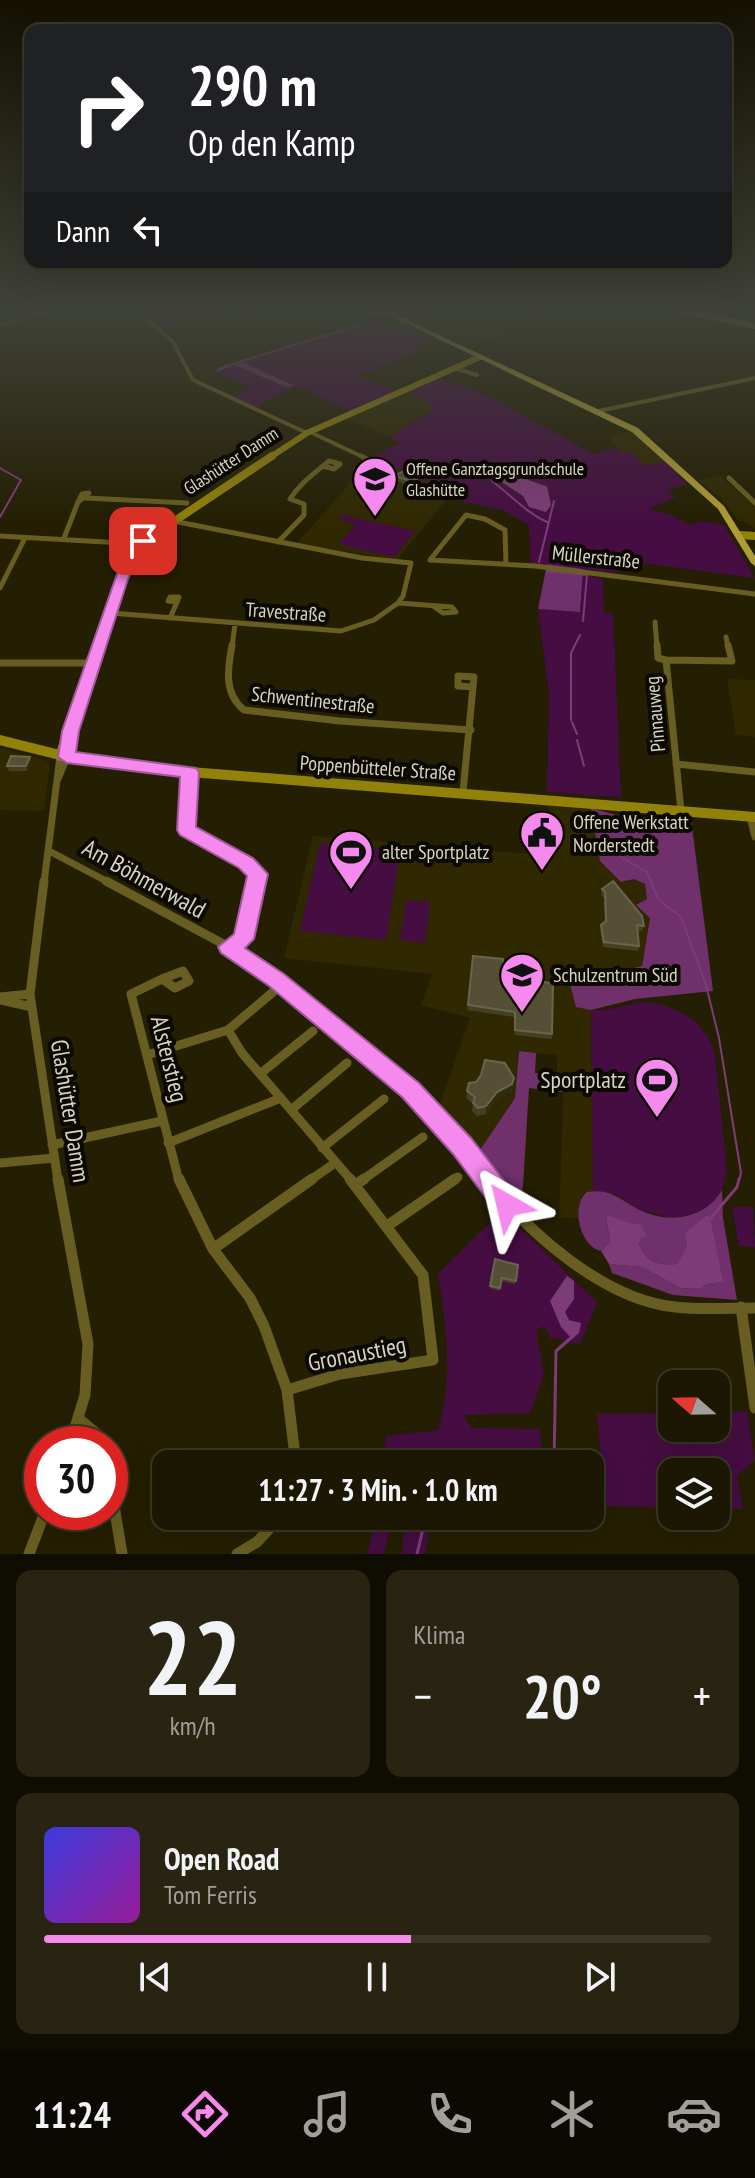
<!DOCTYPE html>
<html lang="de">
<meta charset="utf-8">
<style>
body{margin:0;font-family:"PT Sans Narrow",sans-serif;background:#282411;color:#f1f3f6;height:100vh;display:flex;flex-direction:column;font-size:30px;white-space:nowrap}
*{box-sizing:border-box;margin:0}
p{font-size:26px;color:#a09f99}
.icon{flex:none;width:44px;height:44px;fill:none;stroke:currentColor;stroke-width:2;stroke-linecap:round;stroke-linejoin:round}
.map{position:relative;height:1554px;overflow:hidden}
.details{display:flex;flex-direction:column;gap:16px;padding:16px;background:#0f0d01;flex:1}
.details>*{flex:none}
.top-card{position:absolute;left:24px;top:24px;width:708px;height:244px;border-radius:16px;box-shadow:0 8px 32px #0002,0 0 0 2px #393624;background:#202124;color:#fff;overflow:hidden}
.needle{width:52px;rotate:290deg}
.controls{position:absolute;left:658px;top:1370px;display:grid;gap:16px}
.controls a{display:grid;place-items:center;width:72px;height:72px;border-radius:16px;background:#1b1702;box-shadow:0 8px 32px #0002,0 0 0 2px #393624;font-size:40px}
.speed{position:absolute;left:24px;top:1426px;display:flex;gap:16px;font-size:40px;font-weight:700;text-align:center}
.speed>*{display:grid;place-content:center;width:104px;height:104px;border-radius:50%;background:#1b1702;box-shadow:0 8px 32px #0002,0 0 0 2px #393624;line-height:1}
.speed .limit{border:12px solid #d22;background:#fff;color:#111}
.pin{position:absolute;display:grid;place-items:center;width:68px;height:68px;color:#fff;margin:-34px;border-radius:16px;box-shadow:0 4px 12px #0006}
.me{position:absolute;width:88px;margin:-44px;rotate:323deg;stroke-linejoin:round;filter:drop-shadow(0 0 6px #0008)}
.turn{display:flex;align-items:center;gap:28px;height:168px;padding:0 32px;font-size:36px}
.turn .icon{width:104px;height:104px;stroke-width:2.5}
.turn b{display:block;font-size:56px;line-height:68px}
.then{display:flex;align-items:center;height:76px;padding:0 32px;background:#0003;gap:16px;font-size:30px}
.big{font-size:60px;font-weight:600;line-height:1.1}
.details .widget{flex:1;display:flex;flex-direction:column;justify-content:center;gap:12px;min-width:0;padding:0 28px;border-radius:16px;background:#282411}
.details .dial{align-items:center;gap:0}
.dial b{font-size:104px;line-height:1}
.song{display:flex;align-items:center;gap:24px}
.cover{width:96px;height:96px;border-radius:12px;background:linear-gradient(135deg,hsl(240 70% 55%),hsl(300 70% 35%))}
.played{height:8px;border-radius:4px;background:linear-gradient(90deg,#f689ed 55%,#393624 55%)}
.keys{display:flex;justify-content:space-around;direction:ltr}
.heat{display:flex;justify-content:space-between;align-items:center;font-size:44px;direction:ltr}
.details .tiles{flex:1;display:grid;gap:16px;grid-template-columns:1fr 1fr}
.widget:last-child{grid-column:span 2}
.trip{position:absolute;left:152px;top:1450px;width:452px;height:80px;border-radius:16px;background:#1b1702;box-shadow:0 8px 32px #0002,0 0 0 2px #393624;font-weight:600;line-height:80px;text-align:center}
.menu{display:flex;height:128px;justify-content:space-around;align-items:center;background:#0b0901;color:#a09f99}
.menu .icon{width:56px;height:56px}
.menu .current{color:#f689ed}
.menu b{font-size:36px;color:#f1f3f6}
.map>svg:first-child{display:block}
.built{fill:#2f2801}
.green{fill:#450d42;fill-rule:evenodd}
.forest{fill:#70306c}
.water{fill:#7d3c78}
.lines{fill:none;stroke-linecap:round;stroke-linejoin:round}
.stream-far1{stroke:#7d3c78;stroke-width:2}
.stream{stroke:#7d3c78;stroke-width:3}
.street-far4{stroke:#685e21;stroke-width:4}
.street-far3{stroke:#685e21;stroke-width:5}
.street-far2{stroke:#685e21;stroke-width:7}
.street-far1{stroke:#685e21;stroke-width:9}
.street{stroke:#685e21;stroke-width:11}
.secondary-far2{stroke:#928209;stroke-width:6}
.secondary-far1{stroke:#928209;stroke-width:8}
.secondary{stroke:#928209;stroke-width:10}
.primary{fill:#ae9d36;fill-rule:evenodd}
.wall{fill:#454024}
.shaded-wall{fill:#312c0f}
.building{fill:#555035;stroke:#69654c;stroke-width:2}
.route{fill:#f689ed;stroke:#a0599a;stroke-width:2}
.labels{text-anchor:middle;stroke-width:8;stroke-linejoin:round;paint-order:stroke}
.far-street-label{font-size:18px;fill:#d7d4c4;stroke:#0b0901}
.far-poi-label{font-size:18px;fill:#d7d4c4;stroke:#0b0901;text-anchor:start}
.street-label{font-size:20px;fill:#d7d4c4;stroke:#0b0901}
.poi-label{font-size:20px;fill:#d7d4c4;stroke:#0b0901;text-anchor:start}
.near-street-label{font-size:24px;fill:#d7d4c4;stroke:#0b0901}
.near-poi-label{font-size:24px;fill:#d7d4c4;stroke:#0b0901;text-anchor:end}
</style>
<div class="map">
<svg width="755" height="1554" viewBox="0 0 755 1554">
<rect width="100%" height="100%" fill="#241f02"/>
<!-- built -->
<path class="built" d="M433 308H490L529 318 489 342 464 332 446 338 408 322Z
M408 392 424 399 433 408 390 437 348 419Z
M633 431 666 462 645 465 630 452 621 453 609 438Z
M377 459 452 493 397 560 297 543 368 463Z
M719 475 755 507V528L738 520 721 499 698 480Z
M727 679 755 680V737L736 735Z
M0 748 50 762 44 811 0 810Z
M549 805 591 808 600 861 625 882 634 879 645 884 647 899 638 904 650 918 642 966 576 1006 591 1010 593 1191 582 1195 578 1208 579 1218H559L564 1076 557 1075V1055L519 1051 515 1098 478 1153 440 1104 470 1018 421 1005 432 974 284 958 313 836 543 855Z"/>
<!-- green -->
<path class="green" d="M142 308H233L166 328Z
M372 322 400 333 411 329 436 340 418 346 424 349 358 375 395 391 351 411 296 386 255 407 232 396 251 388 216 372 234 365 259 377 292 386 242 363Z
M441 378 488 396 594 454 615 448 621 453 630 452 645 465 666 462 687 484 666 490 676 497 649 509 672 515 690 525 702 521 724 525 755 578 619 560 618 573 531 565 529 525 502 510 456 500 452 493 377 459 368 463 373 456 400 443 390 437 431 411 430 404 408 392ZM500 473C515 472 532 483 547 486L549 501 529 507 523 496 497 479Z
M342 515 415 531 394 557 339 544 356 524 338 519Z
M582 575 603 578 604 613H613L621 797 547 792 549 695 538 609 580 612Z
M320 843 400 850 386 940 300 931Z
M406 900 430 902 425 943 400 940Z
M646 1002C678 1006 706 1021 715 1054L727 1171 722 1190 714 1202 692 1215 671 1218 637 1209 616 1194 593 1191 591 1010C613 1012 625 1003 646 1002Z
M732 1207H753L755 1247 739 1246Z
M502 1211 597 1302 581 1342 573 1344 559 1338 551 1339 544 1326 536 1330 544 1374 530 1413 463 1415 471 1428 540 1429 543 1464H382L386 1436 438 1430C454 1377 446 1328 438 1274Z
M747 1411 755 1460 737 1476 743 1509H716V1472H672V1508L606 1506 597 1414 672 1413V1428H716V1412Z
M374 1516H432L425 1554H402L404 1532 401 1522H393L383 1554H365L369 1549Z"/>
<!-- forest -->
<path class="forest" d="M357 324 362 326 242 362 294 386 286 387 234 365 216 372 219 367Z
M547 564 583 569 580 612 538 609Z
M591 808 638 821 657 815 691 819 713 991 635 999 591 1010 576 1007 570 984 642 966 650 918 636 905 647 899 645 884 634 879 621 882 600 861Z
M519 1051 536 1053 535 1073 564 1076 563 1092 529 1088 522 1201 529 1214 507 1205 510 1194 478 1153 515 1098Z
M722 1190 723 1218 737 1300 673 1295 612 1273 609 1264 642 1267 680 1288 701 1289 707 1284 722 1282 710 1218 706 1215 686 1233 687 1245 677 1264C657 1265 648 1263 639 1245L641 1238 646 1237C636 1227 620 1216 606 1217L610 1242 601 1251C580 1247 570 1205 587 1192 615 1188 622 1203 644 1212 673 1224 706 1217 722 1190Z"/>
<!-- water -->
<path class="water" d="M500 473C515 472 532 483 547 486L551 505 546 512 529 507 523 496 497 479Z
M706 1215 710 1217 723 1282 707 1284 701 1289 680 1288 642 1267 609 1264 601 1251 610 1242 606 1216C618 1216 628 1225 640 1224L647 1237 641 1238 639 1245C648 1263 657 1265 677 1264L687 1245 685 1233Z
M567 1276 574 1281V1299L565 1312 569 1320 581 1323 579 1333 572 1339 561 1327 550 1301Z"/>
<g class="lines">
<!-- stream-far1 -->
<path class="stream-far1" d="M0 468 21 480 0 517
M491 475 492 481C512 496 526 513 549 523
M539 562 554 501
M547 571 587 575 583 621
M571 720V653L580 635
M572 722 577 734
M577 740 584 766
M605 823 610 844 621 857 647 872 658 899 681 917 706 985 719 1038 741 1173 739 1181"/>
<!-- stream -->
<path class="stream" d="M710 1219 737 1187 739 1179
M554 1464 556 1351 572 1337
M417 1554 426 1516"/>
<!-- street-far4 -->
<path class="street-far4" d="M134 308 173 342 193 380 307 433
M358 308 373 314 386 313
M402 322 426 308
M0 325 60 308
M454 368 477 375 469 373
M599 411 755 378
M310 432 365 458"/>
<!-- street-far3 -->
<path class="street-far3" d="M361 456 372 462
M729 478 755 503
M89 493 78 502 82 494Z
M86 498 187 503
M0 536 140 544
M64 538 78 502
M278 542 304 515V504L290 499C300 483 315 473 329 461L340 464 334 469 323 466
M506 564 505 530 485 519 466 515 430 560 535 566 755 594
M0 588 25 538
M170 597H179L177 602 168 601Z
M398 603 452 607 456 612 443 613 433 606
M110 613 341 631 374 620 398 603 403 596 411 563 362 558 173 521
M170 618 177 602
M655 622 657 647
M726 637 728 647
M232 647 235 624"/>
<!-- street-far2 -->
<path class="street-far2" d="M232 645C228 668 223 693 244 710L340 721 471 730
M657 645 658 658 666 660 732 661 728 645
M666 660 681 811
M0 663H93
M458 676 474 677 473 687 458 686Z
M676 764 755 772
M190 772 187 830 246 863 258 874 256 883
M58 779 67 757
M463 792 473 687
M750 817 755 837
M49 851 110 883
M44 883 60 756"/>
<!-- street-far1 -->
<path class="street-far1" d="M44 881 30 994 58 1181
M106 881 229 947 277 980 410 1090 462 1146 489 1181
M229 947 243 939 256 881
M183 971 189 981 175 988 162 979Z
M162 979 131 994 179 1181
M0 997 30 994
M0 1000 32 1007
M228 1030 273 992
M147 1055 228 1030 242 1053 352 1181
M260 1074 313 1031
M291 1110 347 1063
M168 1143 281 1098
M52 1145 162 1121
M322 1148 384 1099
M0 1163 54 1158
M309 1181 335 1163
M361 1181 423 1137
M452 1181 458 1177"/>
<!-- street -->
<path class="street" d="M58 1179 88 1344 85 1395 70 1444
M179 1179 213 1249 250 1298 264 1326 287 1390 296 1464
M487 1179C528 1233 605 1300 675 1307 701 1310 729 1308 755 1308
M355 1185 364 1179
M387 1226 455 1179
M213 1249 312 1179
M741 1307 755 1408
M287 1390 340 1374 433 1360 423 1275 350 1179
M79 1419 103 1439 104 1444
M110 1481 122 1554
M29 1554 45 1512
M237 1554 257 1542 281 1516"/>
<!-- secondary-far2 -->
<path class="secondary-far2" d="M668 308 755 326
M269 458 307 433 480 357"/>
<!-- secondary-far1 -->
<path class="secondary-far1" d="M739 535 755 536
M98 647 131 554 140 544 272 456"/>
<!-- secondary -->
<path class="secondary" d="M0 740 76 759 190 772 755 817
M60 756 98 645"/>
<!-- primary -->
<path class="primary" d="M374 308H381L638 428 724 506 755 556V566L751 563 718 509 632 432Z"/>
</g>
<!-- wall -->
<path class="wall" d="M393 476 419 482 412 486 393 480Z
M30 757 31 762 27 771H9L7 766Z
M602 889 644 926 642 931H638L639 946 638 951 603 947 600 930 601 925 605 922 604 898 601 895Z
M513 979 552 1034V1039L515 1035 514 1017 467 1010 468 1005Z
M513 1086 511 1092 496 1100 486 1114 477 1116 472 1111 473 1104 466 1098 467 1091Z
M495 1259 518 1265 515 1284 501 1281 500 1291 490 1288Z"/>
<!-- shaded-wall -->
<path class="shaded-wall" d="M419 478V482L412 486V481Z
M30 757 31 762 27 771 26 766Z
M514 1078 511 1092 496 1100 486 1114V1106L497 1092Z"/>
<!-- building -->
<path class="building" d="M404 471 419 478 412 481 393 476Z
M11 756 30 757 26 766H7Z
M613 881 642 916 644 926 637 925 639 946 604 942 601 925 606 921 605 892 602 889Z
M473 956 503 959V965L513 966V979L553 983 552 1034 515 1030V1012L468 1005Z
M485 1060 505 1063 514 1078 512 1084 497 1092 486 1106 478 1108 473 1103 475 1097 467 1091 469 1083 476 1082 481 1075Z
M495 1259 518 1265 516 1281 502 1278 500 1288 490 1286Z"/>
<!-- sky -->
<linearGradient id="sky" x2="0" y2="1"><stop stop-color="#141101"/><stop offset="0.59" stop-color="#3f4239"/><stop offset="1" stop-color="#3f4239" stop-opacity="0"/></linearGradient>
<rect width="755" height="525" fill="url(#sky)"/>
<!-- route -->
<path class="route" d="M143 537 150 541 138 556 128 579 79 731 76 752 196 768 199 772 196 827 253 858 268 874 254 939 245 948 284 974 419 1083 471 1138 516 1196 520 1205 516 1214 507 1217 498 1214 453 1154 402 1097 269 986 221 953 218 947 234 934 247 876 239 868 180 835 177 830 180 777 67 763 58 757 62 731 124 554 138 538Z"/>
<!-- icons -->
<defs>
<g id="school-pin" transform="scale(2.3)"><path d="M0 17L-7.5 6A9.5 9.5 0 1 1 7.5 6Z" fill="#f689ed" stroke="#0b0901"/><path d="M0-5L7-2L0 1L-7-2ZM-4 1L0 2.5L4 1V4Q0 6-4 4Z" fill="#111"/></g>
<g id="civic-pin" transform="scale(2.3)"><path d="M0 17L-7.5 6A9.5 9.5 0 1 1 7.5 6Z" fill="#f689ed" stroke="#0b0901"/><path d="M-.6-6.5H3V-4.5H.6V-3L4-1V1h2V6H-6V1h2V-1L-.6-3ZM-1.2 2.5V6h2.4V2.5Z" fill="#111"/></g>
<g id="stadium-pin" transform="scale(2.3)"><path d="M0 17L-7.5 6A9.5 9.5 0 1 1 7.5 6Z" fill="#f689ed" stroke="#0b0901"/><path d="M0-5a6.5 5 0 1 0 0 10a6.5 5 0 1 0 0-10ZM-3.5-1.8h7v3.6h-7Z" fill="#111"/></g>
</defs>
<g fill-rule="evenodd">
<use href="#school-pin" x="375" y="479"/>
<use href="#civic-pin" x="542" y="833"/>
<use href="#stadium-pin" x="351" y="852"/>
<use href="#school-pin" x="522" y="975"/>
<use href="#stadium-pin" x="657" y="1080"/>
</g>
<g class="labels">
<!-- far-street labels -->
<g class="far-street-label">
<text transform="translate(231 461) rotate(-33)" y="6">Glashütter Damm</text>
</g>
<!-- far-poi labels -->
<g class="far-poi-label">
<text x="406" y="475">Offene Ganztagsgrundschule<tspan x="406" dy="21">Glashütte</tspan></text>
</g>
<!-- street labels -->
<g class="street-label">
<text transform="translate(596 557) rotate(6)" y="7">Müllerstraße</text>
<text transform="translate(286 612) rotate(4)" y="7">Travestraße</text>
<text transform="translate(313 700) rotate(6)" y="7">Schwentinestraße</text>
<text transform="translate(655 714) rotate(-95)" y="7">Pinnauweg</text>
<text transform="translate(378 768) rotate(4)" y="7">Poppenbütteler Straße</text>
</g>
<!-- poi labels -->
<g class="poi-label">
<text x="573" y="829">Offene Werkstatt<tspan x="573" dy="23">Norderstedt</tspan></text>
<text x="382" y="859">alter Sportplatz</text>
<text x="553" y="982">Schulzentrum Süd</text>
</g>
<!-- near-street labels -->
<g class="near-street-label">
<text transform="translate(144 879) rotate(29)" y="8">Am Böhmerwald</text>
<text transform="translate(169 1059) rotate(76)" y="8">Alsterstieg</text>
<text transform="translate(70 1111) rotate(81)" y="8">Glashütter Damm</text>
<text transform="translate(357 1354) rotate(-11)" y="8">Gronaustieg</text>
</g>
<!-- near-poi labels -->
<g class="near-poi-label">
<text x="626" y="1088">Sportplatz</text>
</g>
</g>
</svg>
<div class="controls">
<a><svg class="needle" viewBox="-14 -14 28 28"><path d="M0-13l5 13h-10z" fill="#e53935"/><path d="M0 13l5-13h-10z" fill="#a09f99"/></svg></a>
<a><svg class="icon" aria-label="layers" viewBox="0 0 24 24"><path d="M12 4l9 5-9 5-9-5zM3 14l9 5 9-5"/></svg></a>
</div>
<div class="speed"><div class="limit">30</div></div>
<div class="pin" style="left:143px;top:541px;background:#d93025"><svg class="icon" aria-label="arrive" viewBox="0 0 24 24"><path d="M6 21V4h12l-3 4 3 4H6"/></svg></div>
<svg class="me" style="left:507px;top:1205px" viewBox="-20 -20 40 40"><path d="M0-17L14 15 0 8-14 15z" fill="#f689ed" stroke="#fff" stroke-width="4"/></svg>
<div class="trip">11:27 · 3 Min. · 1.0 km</div>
<div class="top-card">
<div class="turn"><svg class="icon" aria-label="right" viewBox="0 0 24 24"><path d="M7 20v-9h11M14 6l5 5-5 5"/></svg><div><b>290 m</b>Op den Kamp</div></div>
<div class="then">Dann<svg class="icon" aria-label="left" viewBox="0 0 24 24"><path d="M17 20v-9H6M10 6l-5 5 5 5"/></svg></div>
</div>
</div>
<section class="details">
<div class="tiles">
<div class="widget dial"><b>22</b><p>km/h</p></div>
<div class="widget"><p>Klima</p>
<div class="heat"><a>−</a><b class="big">20°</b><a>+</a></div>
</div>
<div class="widget">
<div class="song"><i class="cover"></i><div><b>Open Road</b><p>Tom Ferris</p></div></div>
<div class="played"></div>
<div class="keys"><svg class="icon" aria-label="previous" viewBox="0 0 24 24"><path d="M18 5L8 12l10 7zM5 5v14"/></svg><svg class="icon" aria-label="pause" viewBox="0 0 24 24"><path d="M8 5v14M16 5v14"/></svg><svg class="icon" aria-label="next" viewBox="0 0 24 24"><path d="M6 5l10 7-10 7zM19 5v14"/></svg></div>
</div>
</div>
</section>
<nav class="menu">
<b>11:24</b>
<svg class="icon current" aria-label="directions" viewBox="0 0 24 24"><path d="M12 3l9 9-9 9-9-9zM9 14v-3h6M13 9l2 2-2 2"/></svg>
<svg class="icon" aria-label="music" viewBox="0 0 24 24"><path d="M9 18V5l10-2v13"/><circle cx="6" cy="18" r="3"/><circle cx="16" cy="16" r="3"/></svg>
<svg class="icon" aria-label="phone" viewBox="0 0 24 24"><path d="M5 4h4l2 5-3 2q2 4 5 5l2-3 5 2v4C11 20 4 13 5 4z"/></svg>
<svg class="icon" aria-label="climate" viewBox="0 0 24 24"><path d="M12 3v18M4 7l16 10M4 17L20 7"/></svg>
<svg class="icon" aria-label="car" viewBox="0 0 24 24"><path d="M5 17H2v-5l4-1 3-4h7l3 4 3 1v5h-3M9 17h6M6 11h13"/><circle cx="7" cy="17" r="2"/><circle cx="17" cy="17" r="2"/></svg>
</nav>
